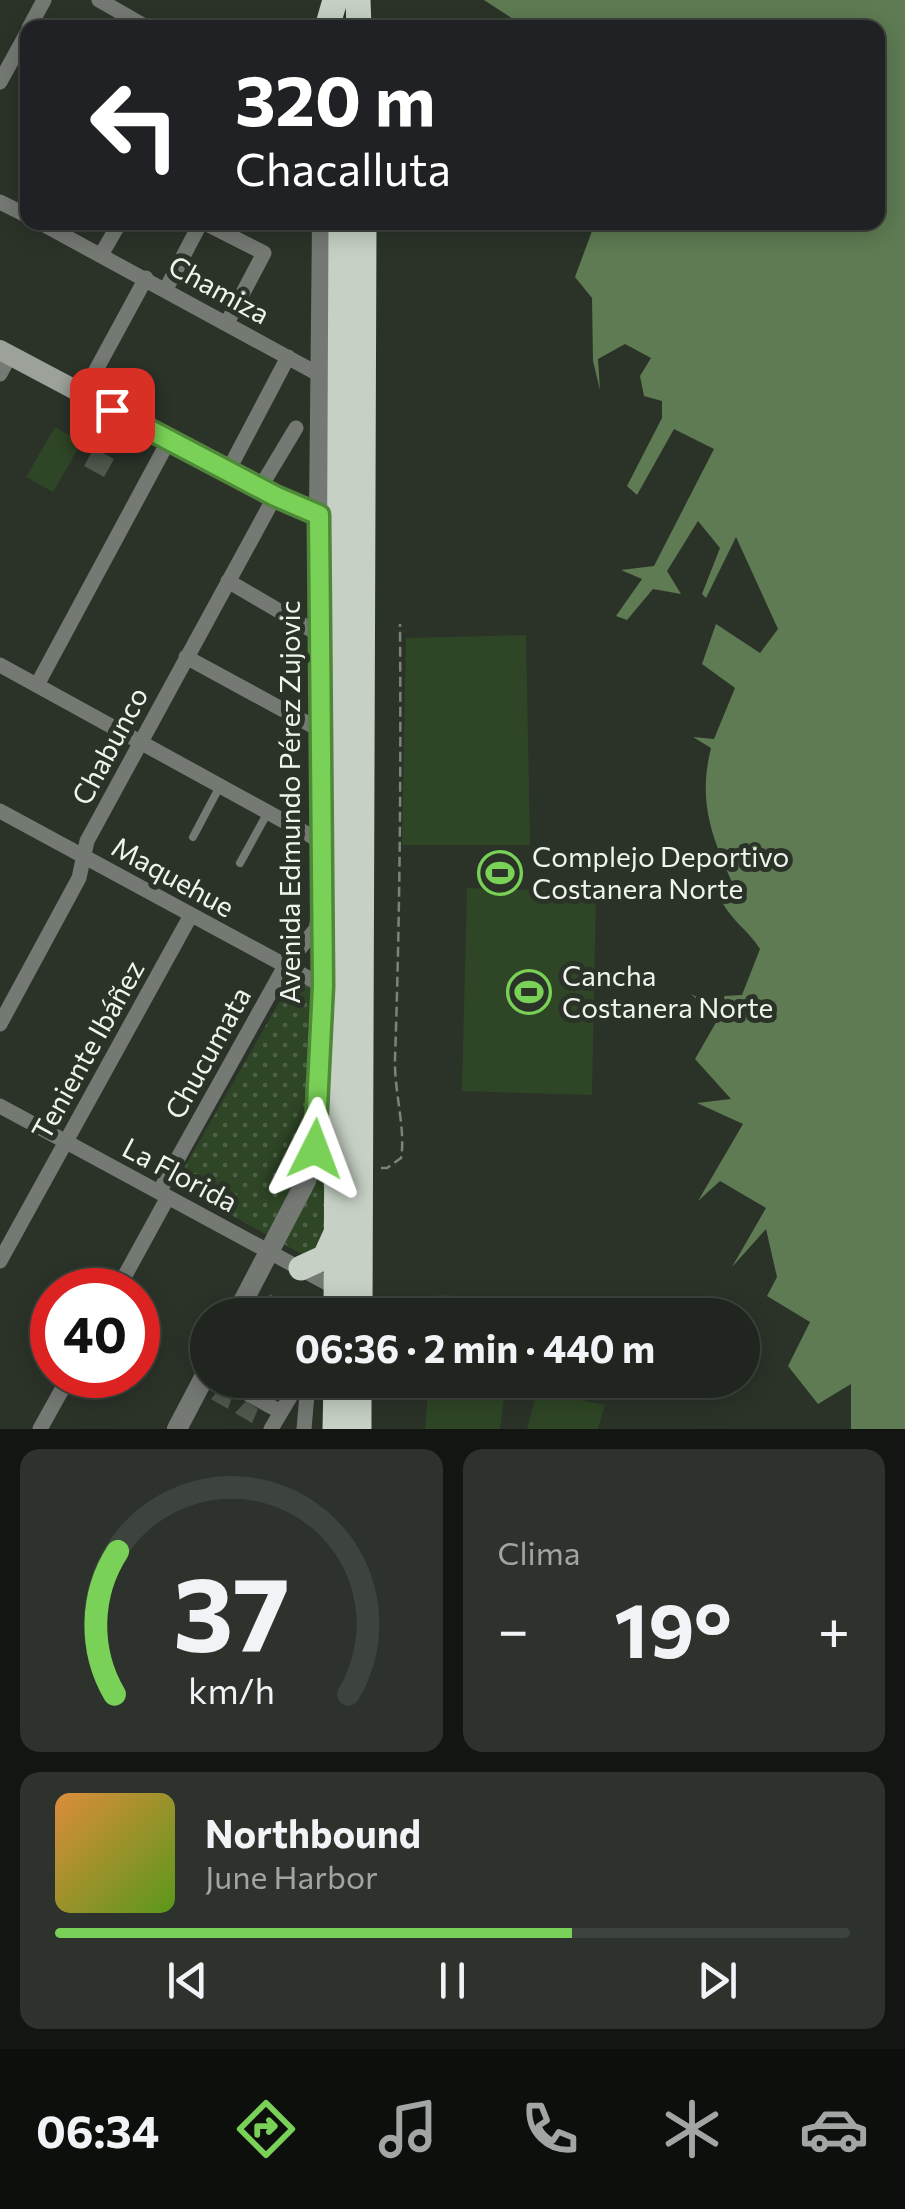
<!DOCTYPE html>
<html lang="es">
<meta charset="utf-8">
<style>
body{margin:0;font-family:Commissioner,sans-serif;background:#2d322c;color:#f1f3f6;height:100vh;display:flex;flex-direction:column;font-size:38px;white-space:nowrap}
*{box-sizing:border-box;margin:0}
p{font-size:32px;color:#a2a5a4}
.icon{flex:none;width:55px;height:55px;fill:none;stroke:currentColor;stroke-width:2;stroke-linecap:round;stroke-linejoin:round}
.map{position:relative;height:1429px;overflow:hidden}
.side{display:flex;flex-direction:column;gap:20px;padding:20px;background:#121511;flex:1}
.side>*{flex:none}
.hud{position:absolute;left:20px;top:20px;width:865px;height:210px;border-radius:20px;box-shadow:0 5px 25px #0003,0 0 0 2px #3d433d;background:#202124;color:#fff;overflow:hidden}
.speed{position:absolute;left:30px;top:1268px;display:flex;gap:20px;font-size:50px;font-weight:700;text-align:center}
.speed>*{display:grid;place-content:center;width:130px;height:130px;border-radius:50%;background:#20261f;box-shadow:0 5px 25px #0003,0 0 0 2px #3d433d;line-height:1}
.speed .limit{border:15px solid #d22;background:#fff;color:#111}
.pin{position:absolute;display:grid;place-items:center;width:85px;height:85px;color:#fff;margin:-42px;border-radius:20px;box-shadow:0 5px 15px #0006}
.me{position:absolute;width:110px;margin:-55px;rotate:3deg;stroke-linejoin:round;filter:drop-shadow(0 0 8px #0008)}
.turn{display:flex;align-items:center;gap:35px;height:210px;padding:0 50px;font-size:45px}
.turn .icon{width:130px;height:130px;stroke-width:2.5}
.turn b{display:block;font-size:70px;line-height:85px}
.big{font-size:75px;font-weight:700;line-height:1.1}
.side .widget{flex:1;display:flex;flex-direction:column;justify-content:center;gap:15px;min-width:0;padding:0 35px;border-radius:20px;background:#2d322c}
.side .dial{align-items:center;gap:0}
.dial svg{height:260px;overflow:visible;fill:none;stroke:#3d433d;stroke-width:7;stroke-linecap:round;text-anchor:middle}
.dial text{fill:#f1f3f6;stroke:none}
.song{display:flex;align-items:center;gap:30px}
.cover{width:120px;height:120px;border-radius:15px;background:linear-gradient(135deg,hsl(30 70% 55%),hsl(90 70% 35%))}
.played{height:10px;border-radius:5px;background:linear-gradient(90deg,#7ad157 65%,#3d433d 65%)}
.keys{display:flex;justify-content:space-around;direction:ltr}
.heat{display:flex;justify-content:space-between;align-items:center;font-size:55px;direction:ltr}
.side .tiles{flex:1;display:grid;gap:20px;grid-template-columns:1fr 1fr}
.widget:last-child{grid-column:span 2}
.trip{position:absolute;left:190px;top:1298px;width:570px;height:100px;border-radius:50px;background:#20261f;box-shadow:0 5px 25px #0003,0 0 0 2px #3d433d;font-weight:700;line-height:100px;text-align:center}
.tabs{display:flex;height:160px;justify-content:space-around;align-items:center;background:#0d0f0c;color:#a2a5a4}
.tabs .icon{width:70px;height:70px}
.tabs .selected{color:#7ad157}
.tabs b{font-size:45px;color:#f1f3f6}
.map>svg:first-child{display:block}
.grass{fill:url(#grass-dots)}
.park{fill:#2e4625}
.water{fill:#5e7b53}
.building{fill:#51594e}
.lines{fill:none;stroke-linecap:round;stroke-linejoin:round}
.path{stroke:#7c837a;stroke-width:2.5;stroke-dasharray:10 5;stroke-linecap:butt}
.service{stroke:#757974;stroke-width:8}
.minor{stroke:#757974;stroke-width:15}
.tertiary{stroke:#757974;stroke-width:20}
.secondary{stroke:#9ca299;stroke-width:20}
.trunk{stroke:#c6d0c4;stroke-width:25}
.route-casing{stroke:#4f8839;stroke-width:25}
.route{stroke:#7ad157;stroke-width:18}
.labels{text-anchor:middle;stroke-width:10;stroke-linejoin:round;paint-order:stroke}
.street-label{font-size:28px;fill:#eff4ed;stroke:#2b3329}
.poi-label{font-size:28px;fill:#eff4ed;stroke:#2b3329;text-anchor:start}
</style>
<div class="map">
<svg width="905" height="1429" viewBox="0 0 905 1429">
<defs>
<pattern id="grass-dots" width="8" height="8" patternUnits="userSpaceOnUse" patternTransform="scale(2.5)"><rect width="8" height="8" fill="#2e4625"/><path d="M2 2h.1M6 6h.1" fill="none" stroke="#4d6145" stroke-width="1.8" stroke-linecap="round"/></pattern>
</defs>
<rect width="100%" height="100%" fill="#2b3329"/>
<!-- grass -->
<path class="grass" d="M292 980 315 990 343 1277 175 1184Z"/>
<!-- park -->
<path class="park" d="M55 427 82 442 53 492 26 477Z
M526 635 530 845H402L406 638Z
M467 888 596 892 592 1095 462 1091Z
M439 1295 509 1300 508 1315H437Z
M429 1380H506L500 1429H425Z
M537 1391 605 1405 598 1429H527Z"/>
<!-- water -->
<path class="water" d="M484 0H905V1429H851V1384L818 1404 788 1366 810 1322 767 1296 777 1277 766 1229 732 1267 766 1208 720 1181 698 1201 743 1124 697 1103 731 1099 695 1059 718 1019 691 994 727 1013 724 996 742 995 760 949C748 930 733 922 722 902L736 891C713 840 697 804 711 748L693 737 714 739 735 688 702 664 716 624 760 653 778 629 736 537 706 598 702 594 720 548 698 521 667 571 681 594 653 589 627 620 616 616 642 579 621 570 654 566 714 449 674 429 637 495 627 486 662 418V401L644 396 640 376 651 358 625 344 598 359 600 390 593 361 592 298 575 277 595 223 878 222V28L519 27 510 17Z"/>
<!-- building -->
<path class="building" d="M94 448 114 459 104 477 84 466Z
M270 1294 287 1305 281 1315 264 1309Z
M221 1387 233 1394 228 1409 211 1399Z
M246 1401 258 1409 252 1423 235 1413Z"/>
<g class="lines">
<!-- path -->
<path class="path" d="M381 1168H387L401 1158C406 1130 394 1091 395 1059 400 914 401 769 400 624"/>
<!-- service -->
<path class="service" d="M193 837 220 786
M240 863 268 812"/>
<!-- minor -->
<path class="minor" d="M99 0 148 28
M29 28 44 0
M0 82 28 31
M0 202 28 216
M39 222 320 375
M203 222 264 253 227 323
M101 255 120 222
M166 289 201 222
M0 374 10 355
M83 394 146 278
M228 471 288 357
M260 488 296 428
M228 581 320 635
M186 657 320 730
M0 665 322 842
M37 685 169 440
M0 811 323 986
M0 1024 79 878 87 841 275 496
M0 1106 336 1288
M159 1192 285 966 316 929 318 918
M0 1261 191 915
M117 1290 168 1197
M225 1381 281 1412
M40 1429 70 1375
M271 1429 296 1387 302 1384 308 1390
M304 1429 308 1383"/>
<!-- tertiary -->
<path class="tertiary" d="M236 1315 306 1181 315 1149 323 986 319 515 322 222
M177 1429 208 1370"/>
<!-- secondary -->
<path class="secondary" d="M0 350 275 496 319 515"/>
<!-- trunk -->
<path class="trunk" d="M358 0 359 28
M327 28 335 0
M301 1268 325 1257 335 1235
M336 1315 341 222
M360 1315 364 222
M335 1429 336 1380
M359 1429V1380"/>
</g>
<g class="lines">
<!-- route casing -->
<g class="route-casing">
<path id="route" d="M112 410 275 496 319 515 323 986 315 1149"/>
</g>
<!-- route -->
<use href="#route" class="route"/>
</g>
<!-- icons -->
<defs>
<g id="stadium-ring" transform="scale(2.25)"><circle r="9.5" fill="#2b3329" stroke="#7ad157" stroke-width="1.5"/><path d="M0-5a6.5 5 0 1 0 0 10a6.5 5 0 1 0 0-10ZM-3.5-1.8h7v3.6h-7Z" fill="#7ad157"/></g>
</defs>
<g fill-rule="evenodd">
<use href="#stadium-ring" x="500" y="873"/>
<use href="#stadium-ring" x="529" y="992"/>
</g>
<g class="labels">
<!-- street labels -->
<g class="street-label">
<text transform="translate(219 290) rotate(29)" y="10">Chamiza</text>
<text transform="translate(110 746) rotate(-62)" y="10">Chabunco</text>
<text transform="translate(290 802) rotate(-90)" y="10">Avenida Edmundo Pérez Zujovic</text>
<text transform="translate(173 877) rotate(29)" y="10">Maquehue</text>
<text transform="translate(88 1050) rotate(-61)" y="10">Teniente Ibáñez</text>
<text transform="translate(208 1053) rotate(-61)" y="10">Chucumata</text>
<text transform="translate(180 1175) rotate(28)" y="10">La Florida</text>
</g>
<!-- poi labels -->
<g class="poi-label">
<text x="532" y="867">Complejo Deportivo<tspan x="532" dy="32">Costanera Norte</tspan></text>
<text x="562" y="986">Cancha<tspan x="562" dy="32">Costanera Norte</tspan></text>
</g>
</g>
</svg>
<div class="speed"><div class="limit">40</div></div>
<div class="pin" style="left:112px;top:410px;background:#d93025"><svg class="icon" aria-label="arrive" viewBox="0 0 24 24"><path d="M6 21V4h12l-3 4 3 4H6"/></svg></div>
<svg class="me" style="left:315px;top:1149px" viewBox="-20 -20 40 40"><path d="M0-17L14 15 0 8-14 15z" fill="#7ad157" stroke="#fff" stroke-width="4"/></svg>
<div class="trip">06:36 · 2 min · 440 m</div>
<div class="hud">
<div class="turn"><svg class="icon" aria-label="left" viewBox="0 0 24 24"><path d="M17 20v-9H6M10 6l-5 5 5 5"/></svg><div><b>320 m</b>Chacalluta</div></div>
</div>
</div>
<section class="side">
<div class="tiles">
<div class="widget dial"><svg viewBox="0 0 100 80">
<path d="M14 69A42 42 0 1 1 86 69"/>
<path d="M14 69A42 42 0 0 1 15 25" stroke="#7ad157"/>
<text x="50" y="56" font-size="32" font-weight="700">37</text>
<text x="50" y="72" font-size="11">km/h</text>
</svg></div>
<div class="widget"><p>Clima</p>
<div class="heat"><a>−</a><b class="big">19°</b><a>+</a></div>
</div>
<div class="widget">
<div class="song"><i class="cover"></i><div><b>Northbound</b><p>June Harbor</p></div></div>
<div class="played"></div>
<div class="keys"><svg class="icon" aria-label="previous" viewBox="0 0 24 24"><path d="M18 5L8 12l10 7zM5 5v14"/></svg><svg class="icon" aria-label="pause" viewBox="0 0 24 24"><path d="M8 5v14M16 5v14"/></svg><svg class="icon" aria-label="next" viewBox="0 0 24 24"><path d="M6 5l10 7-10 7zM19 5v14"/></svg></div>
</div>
</div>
</section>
<nav class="tabs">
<b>06:34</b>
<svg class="icon selected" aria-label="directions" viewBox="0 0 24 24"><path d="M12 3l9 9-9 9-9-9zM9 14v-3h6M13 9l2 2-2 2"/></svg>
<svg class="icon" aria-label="music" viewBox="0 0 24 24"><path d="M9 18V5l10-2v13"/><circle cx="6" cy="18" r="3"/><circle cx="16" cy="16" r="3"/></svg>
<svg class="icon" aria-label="phone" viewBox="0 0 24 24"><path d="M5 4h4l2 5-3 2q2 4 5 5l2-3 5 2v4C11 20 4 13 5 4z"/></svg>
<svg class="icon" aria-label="climate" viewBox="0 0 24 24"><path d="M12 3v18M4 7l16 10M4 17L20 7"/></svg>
<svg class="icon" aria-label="car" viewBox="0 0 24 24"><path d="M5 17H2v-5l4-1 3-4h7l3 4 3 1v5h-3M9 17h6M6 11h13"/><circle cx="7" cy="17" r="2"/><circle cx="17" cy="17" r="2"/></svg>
</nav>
